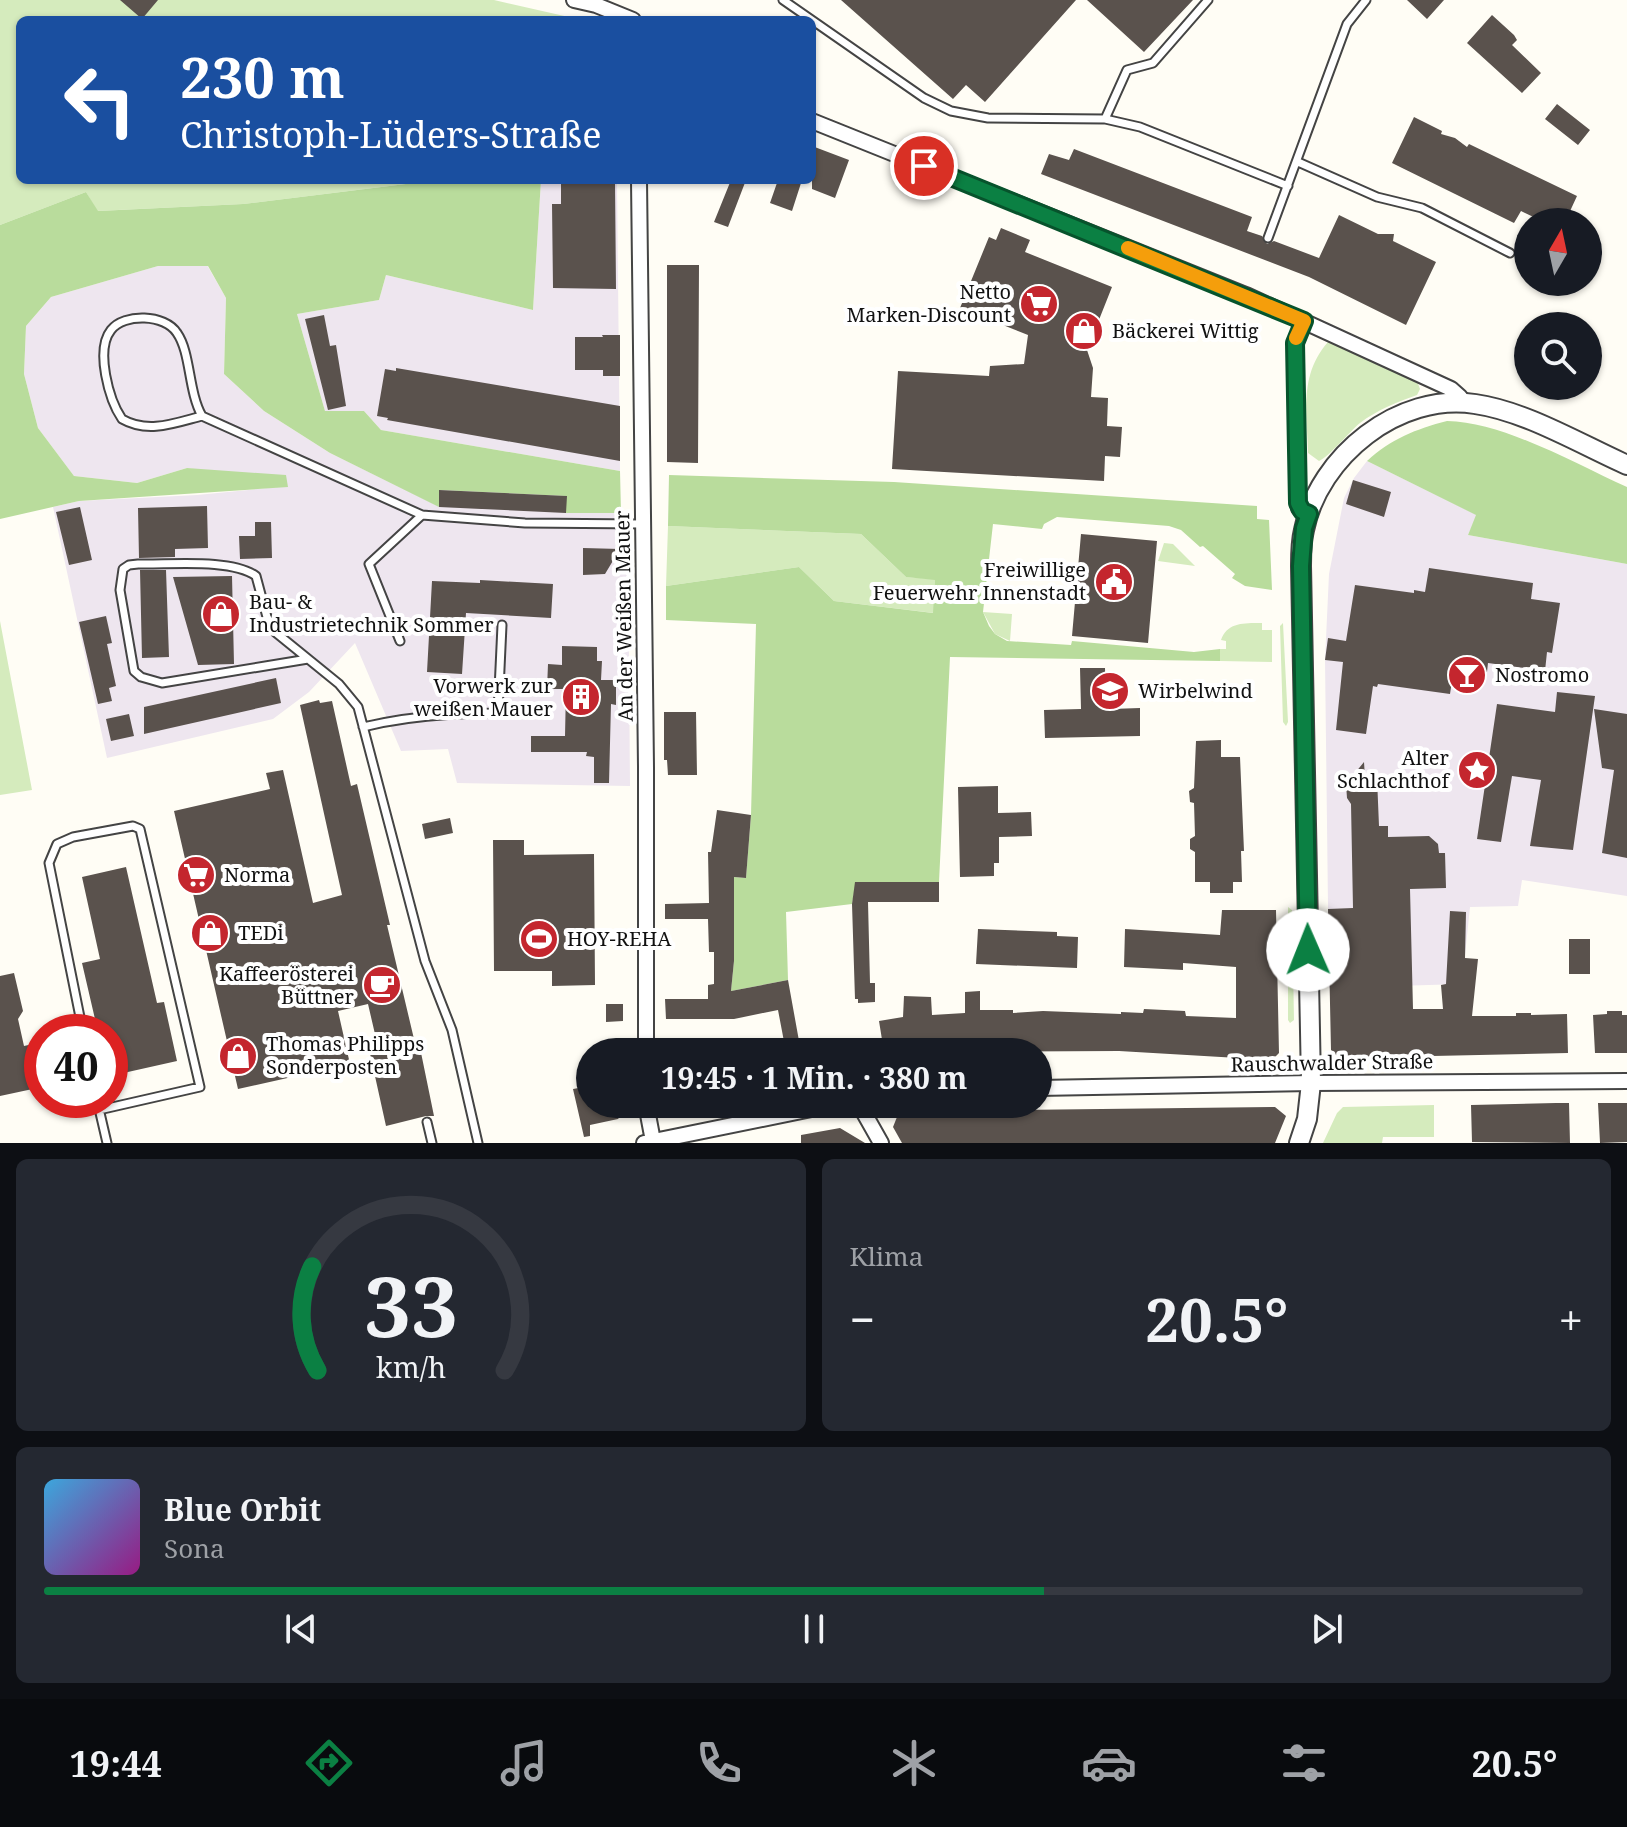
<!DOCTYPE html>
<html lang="de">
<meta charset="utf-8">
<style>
body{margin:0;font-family:"Noto Serif",serif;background:#242831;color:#f1f3f6;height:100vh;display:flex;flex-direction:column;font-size:30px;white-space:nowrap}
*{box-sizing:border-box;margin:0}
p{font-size:26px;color:#9ea1a6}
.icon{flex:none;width:44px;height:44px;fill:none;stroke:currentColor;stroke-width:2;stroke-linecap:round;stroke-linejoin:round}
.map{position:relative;height:1143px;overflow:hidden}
.side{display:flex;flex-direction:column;gap:16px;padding:16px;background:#0d0f14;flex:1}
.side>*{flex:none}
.guide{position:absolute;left:16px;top:16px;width:800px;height:168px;border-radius:12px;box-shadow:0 2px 6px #0004;background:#1a4fa0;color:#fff;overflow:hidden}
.needle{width:52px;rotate:9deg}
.fabs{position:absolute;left:1514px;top:208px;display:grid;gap:16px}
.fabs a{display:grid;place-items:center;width:88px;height:88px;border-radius:50%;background:#171b24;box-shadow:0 2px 6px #0004;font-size:40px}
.speed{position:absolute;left:24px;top:1014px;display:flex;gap:16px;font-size:40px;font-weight:700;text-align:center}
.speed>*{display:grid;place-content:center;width:104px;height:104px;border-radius:50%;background:#171b24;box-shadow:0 2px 6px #0004;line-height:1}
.speed .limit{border:12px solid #d22;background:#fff;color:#111}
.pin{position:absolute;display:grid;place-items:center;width:68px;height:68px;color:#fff;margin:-34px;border:4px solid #fff;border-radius:50%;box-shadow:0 2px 8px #0007}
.me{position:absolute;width:88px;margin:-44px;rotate:359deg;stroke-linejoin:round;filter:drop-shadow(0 0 6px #0008)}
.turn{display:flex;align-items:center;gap:28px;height:168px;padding:0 32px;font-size:36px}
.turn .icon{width:104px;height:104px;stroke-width:2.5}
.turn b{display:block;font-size:56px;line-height:68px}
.big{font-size:60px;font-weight:700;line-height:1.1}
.side .tile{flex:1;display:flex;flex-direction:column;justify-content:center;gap:12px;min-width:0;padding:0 28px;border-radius:12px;background:#242831}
.side .dial{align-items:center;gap:0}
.dial svg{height:208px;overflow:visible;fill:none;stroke:#363941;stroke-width:7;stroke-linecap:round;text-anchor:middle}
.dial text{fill:#f1f3f6;stroke:none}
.song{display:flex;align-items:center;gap:24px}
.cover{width:96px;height:96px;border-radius:12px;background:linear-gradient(135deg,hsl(200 70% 55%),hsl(310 70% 35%))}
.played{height:8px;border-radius:4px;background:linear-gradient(90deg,#0b8043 65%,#363941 65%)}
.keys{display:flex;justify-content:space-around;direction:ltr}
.heat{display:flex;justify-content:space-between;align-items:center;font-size:44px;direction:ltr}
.side .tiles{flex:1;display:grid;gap:16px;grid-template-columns:1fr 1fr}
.tile:last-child{grid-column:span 2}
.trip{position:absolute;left:576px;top:1038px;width:476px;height:80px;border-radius:40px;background:#171b24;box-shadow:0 2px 6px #0004;font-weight:700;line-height:80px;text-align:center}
.menu{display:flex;height:128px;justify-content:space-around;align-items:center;background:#090b0e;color:#9ea1a6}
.menu .icon{width:56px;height:56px}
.menu .active{color:#0b8043}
.menu b{font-size:36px;color:#f1f3f6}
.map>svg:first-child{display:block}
.industrial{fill:#eee6ef}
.green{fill:#d5ebbd}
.forest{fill:#b9dc9c}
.building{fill:#5a524d}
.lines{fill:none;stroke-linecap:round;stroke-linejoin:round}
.service-casing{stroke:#444;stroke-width:11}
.minor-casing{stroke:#444;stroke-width:18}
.tertiary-casing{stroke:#444;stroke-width:22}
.service{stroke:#fff;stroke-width:7}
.minor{stroke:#fff;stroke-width:14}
.tertiary{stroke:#fff;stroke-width:18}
.route-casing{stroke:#07532c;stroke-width:20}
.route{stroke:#0b8043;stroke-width:14}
.slow{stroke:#f59e0b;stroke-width:14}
.labels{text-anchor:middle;stroke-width:8;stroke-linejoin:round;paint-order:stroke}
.poi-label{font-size:20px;fill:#111;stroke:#fff;text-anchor:start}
.street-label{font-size:20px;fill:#111;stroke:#fff}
</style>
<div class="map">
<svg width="1627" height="1143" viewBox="0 0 1627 1143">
<rect width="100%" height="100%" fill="#fffdf5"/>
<!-- industrial -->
<path class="industrial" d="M541 180H617L620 471 381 430 364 411H325L297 314 379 300 386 275 533 310Z
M207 265 226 298 224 374 264 411 330 453 438 506 439 490 567 496 566 513H621V535L628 536 630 786 457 783 448 749 401 751 355 643 309 692 273 719 107 758 53 507 79 501 197 495 288 486 187 468 137 483 74 476 38 428 24 374 26 326 51 297 158 266Z
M1367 461 1477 515 1468 535 1627 564V896L1522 880 1518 906 1470 907 1462 984 1329 988 1325 660 1329 574 1344 498 1354 478Z"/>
<!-- green -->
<path class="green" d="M0 0H494L582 20H20V180H438L243 204 97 211 86 192 0 225Z
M1337 341 1417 381 1420 389 1417 395C1397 402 1377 410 1360 423 1349 432 1329 457 1319 461L1308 453C1307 412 1299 375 1328 342Z
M668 526 861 534 906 577 935 579 934 613 834 601 799 567 666 586Z
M1164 543 1173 544 1195 566 1158 561Z
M983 612 1012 614 1010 641 995 634Z
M0 621 32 790 0 795Z
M1262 623V630H1272V662L1220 661V649H1226V641L1221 640C1227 622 1245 623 1262 623Z
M1283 623 1288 722 1286 726 1283 722 1280 626Z
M1288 907 1292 910 1294 1020 1290 1023 1288 1020Z
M1434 1105V1137H1383L1382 1143H1323L1337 1113 1343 1107Z"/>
<!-- forest -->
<path class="forest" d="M438 180H541L533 310 386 275 379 300 297 314 325 411H364L381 430 620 471 621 513H566V496L440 490 439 507 330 453 264 411 224 374 226 298 208 266H158L51 297 26 326 24 374 38 428 74 476 137 483 187 468 286 475 288 487 79 501 0 519V225L86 192 98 211 243 204Z
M1447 421C1504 422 1575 464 1627 487V564L1468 535 1476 515 1367 461C1391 439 1416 429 1447 421Z
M669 475 894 482 1257 506V519L1269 520 1272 590 1245 586 1232 578 1235 574 1203 546 1200 547 1181 530 1169 526 1057 517 1044 524 1042 529 993 524 983 612 989 626 995 634 1007 641 1071 645 1072 641 1194 652 1220 649V661L950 657 939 882H856L852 904 786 912 788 980 731 991 734 961V877L746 878 751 815 756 624 666 620V586L799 567 834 601 933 613 935 580 906 577 861 534 668 526Z"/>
<!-- building -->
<path class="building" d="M120 0H158L142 19Z
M841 0H1076L985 102 966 85 953 99Z
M1087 0H1193L1144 52Z
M1407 0H1444L1427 19Z
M1492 15 1514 35 1517 40 1512 45 1541 73 1522 93 1467 43Z
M1557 104 1590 130 1578 145 1545 119Z
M1414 117 1442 131 1441 134 1455 138 1467 147 1469 144 1577 196 1565 222H1544L1521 211 1514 223 1392 163Z
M812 146 849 160 835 198 812 189Z
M1074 149 1252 217 1247 231 1262 236 1267 244 1274 241 1319 258 1339 215 1378 234H1394L1393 241 1436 262 1406 325 1309 277 1041 174 1049 154 1069 160Z
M561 180H615L616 289 553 288 552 204H561Z
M731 180H746L728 227 714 222Z
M778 180H802L792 211 770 203Z
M1001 228 1030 240 1025 252 1112 287 1087 350 1093 368 1091 397 1108 398 1107 426 1122 427 1120 457 1105 456 1104 481 892 469 898 371 989 376 990 366 1024 364 1028 335 960 308 989 237 996 240Z
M667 265H699L698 463 667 462Z
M324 315 330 346 336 345 346 406 328 410 305 319Z
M602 335H620V376H603V370H575V337H603Z
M396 368 620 406V461L387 420 388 418 377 416 385 369 396 371Z
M1353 480 1391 492 1384 517 1346 504Z
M439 490 567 496 566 513 439 507Z
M207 506 208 548 175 549V557L139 558 138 508Z
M80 507 92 560 69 565 56 512Z
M255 522H271L272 558 240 559 239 536H255Z
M1081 534 1157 541 1148 643 1072 636Z
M583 548 620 549 605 574 583 575Z
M1429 568 1533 583 1531 599 1560 603 1552 653 1547 652 1545 671 1488 663 1487 672 1454 668 1450 694 1378 684 1377 687 1373 686 1366 734 1336 730 1343 662 1325 660 1328 638 1346 641 1355 585 1414 593V590L1425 592Z
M140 570H166L169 657 142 658Z
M232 576 234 664 198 665 173 577Z
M480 580 553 584 551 618 466 613 462 674 427 672 432 581 480 583Z
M106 616 112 643 107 644 116 686 109 688 112 701 98 704 79 622Z
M562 646 597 647V661H602L601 680H616V705L611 704 609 783H594V757L586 756 587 752H531V736H565L566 689H547L548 664 562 665Z
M1080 668H1105L1106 705H1111V709L1140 708V736L1045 738 1044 710 1081 709Z
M276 678 281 703 144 734V707Z
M1557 692 1595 696 1573 850 1530 846 1541 780 1512 776 1501 842 1477 839 1497 704 1555 712Z
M319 700 320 703 332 701 351 786 357 784 390 925H387L414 1039 418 1038 434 1116H426L386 1126 369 1049 378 1047 368 1004 338 1011 350 1064 238 1089 174 811 270 789 266 773 283 770 313 903 342 895 300 705Z
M1594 709 1627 714V858L1602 853 1614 770 1602 768Z
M664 712H696L697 775H668L667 760H664Z
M129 714 134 736 111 741 106 719Z
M1221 740V757H1240L1244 851H1241L1242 882H1233V893H1210V882H1195V852L1190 849V839L1195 836 1194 803 1190 802 1189 791 1194 788 1196 741Z
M1364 762 1365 778H1377L1379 826H1388V837L1429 836 1438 844 1439 853H1445L1446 888 1410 889 1413 1009H1443L1441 985 1446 984 1450 911 1466 912 1465 958 1478 959 1472 1016H1516V1013H1531V1015L1567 1014 1568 1053 1339 1058 1331 1050 1328 909 1353 908 1351 804 1347 798 1346 784Z
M998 786V813L1031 812 1032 836 999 837V863H994V876L960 877 958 787Z
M717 810 751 815 746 878 734 877V961L731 991 788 980 801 1052H786L778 1010 734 1019H666L665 999H708V985L714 984V952H709L708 919H665V904L709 903 708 852H711Z
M450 818 453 833 425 839 422 824Z
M493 840H524V855L594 854 595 985 552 986V971H494Z
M126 867 157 1003 164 1002 177 1061 110 1076V1032H98L82 963 100 959 82 877Z
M855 882H939V902H868L870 983H875V1002L858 1003V999H855L852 904Z
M1222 910H1276L1279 1053 1272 1060 1119 1051 884 1052 879 1021 903 1017 904 996 931 997 932 1015 965 1013V992L980 991V1010H1013V1013L1043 1011 1121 1014V1012L1143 1013 1144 1009 1185 1011 1186 1016 1236 1018V967L1183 963V970L1124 967 1125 929 1220 935Z
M978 929 1057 932V936L1078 937 1077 968 976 964Z
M1569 939H1590V974H1569Z
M14 973 23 1011 18 1019 24 1046 42 1042V1087L0 1096V976Z
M606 1004H623V1021L606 1022Z
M1607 1011H1622V1015H1627V1053H1595L1593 1015 1607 1014Z
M590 1086V1104H630L618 1119 590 1125V1136L584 1137 573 1089Z
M1556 1103H1569L1570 1143 1472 1142 1471 1105Z
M1598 1103H1627V1142L1600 1143Z
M1275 1107 1286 1116 1275 1143H902L893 1127 897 1117 935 1111Z
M840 1128 865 1143H801V1135Z"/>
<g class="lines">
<!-- service casing -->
<g class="service-casing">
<path id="service" d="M783 0 924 98 951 111 988 118 1105 119
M1208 0 1153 63 1127 70 1105 119 1140 127 1288 186
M1298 162 1377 197 1422 208 1510 253
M1268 238 1347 24 1366 0
M202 416C175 423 148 434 122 419 109 400 95 350 111 330 124 313 165 314 177 333 191 353 188 391 202 416L422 515 525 523 643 524
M400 641 369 564 422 515
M308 659 162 683 141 677 134 671 120 590 123 569 129 565 138 564C169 565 231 558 256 576L267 617 275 632 339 684 358 707 425 961 452 1030 478 1143
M498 712 502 625
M363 727C420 713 481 712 540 713
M83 1032 49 863 57 844 73 837 133 826 140 829 200 1087 99 1110
M97 1100 107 1143
M427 1122 432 1143"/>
</g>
<!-- minor casing -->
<g class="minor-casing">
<path id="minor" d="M574 0 596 5 633 20
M812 121 1246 295 1451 389 1460 397 1461 403
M639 180 646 767V1052
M1304 321 1295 343 1298 498 1299 508 1309 514
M1038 1088 1311 1083 1627 1081
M646 1104 653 1141
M859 1104 881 1143
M644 1143 836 1104"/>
</g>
<!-- tertiary casing -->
<g class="tertiary-casing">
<path id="tertiary" d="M1299 1143 1307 1119 1311 1083 1301 566C1301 554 1301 542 1304 530 1319 456 1399 392 1475 404 1525 411 1580 444 1627 465"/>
</g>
<!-- service -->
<use href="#service" class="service"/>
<!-- minor -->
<use href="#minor" class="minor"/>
<!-- tertiary -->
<use href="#tertiary" class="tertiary"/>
</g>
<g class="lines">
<!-- route casing -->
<g class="route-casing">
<path id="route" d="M924 166 1304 321 1295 343 1298 503 1302 511 1309 514 1304 528 1301 566 1308 950"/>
</g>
<!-- route -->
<use href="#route" class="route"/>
<!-- slow -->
<path class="slow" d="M1128 248 1304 321 1296 338"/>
</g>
<!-- icons -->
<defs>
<g id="supermarket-disc" transform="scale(2)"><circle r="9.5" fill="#c4262e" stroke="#fff"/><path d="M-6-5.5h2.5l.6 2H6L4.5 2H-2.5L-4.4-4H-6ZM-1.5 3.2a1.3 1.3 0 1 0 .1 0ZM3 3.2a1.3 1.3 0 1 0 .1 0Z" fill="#fff"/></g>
<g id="shop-disc" transform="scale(2)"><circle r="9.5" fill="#c4262e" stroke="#fff"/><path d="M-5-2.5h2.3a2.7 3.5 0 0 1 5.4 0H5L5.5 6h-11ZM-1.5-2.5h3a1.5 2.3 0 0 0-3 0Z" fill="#fff"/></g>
<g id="civic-disc" transform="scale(2)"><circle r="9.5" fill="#c4262e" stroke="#fff"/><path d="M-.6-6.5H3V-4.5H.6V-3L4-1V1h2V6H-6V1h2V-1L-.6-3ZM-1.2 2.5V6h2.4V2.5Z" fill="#fff"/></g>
<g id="bar-disc" transform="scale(2)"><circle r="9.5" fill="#c4262e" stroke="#fff"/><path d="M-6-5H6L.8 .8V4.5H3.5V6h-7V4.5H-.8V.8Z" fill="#fff"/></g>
<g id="school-disc" transform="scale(2)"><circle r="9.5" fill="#c4262e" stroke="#fff"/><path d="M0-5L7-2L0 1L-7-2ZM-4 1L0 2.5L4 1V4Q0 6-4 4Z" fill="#fff"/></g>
<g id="building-disc" transform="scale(2)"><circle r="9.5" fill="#c4262e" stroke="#fff"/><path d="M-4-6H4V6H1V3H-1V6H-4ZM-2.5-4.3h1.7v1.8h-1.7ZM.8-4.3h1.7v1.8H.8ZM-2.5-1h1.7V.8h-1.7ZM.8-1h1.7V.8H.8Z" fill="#fff"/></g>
<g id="sight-disc" transform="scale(2)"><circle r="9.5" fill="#c4262e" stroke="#fff"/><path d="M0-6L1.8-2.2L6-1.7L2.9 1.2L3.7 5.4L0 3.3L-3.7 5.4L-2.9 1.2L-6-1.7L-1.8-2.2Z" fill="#fff"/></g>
<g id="stadium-disc" transform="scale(2)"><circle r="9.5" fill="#c4262e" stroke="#fff"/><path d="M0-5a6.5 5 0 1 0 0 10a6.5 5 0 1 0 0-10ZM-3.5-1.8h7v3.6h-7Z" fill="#fff"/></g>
<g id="cafe-disc" transform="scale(2)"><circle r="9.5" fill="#c4262e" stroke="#fff"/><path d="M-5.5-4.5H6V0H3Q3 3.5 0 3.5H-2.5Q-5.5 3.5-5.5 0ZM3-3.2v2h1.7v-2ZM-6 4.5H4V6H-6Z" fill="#fff"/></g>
</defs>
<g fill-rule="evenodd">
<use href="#supermarket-disc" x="1039" y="304"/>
<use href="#shop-disc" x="1084" y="331"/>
<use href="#civic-disc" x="1114" y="582"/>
<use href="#shop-disc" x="221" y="614"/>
<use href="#bar-disc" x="1467" y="675"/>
<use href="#school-disc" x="1110" y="691"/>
<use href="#building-disc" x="581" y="697"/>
<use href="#sight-disc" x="1477" y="770"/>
<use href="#supermarket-disc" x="196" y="875"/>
<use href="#shop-disc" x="210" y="933"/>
<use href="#stadium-disc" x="539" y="939"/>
<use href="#cafe-disc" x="382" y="985"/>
<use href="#shop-disc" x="238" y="1056"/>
</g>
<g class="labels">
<!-- poi labels -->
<g class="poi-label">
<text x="1011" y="299" text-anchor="end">Netto<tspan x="1011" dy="23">Marken-Discount</tspan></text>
<text x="1112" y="338">Bäckerei Wittig</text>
<text x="1086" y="577" text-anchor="end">Freiwillige<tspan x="1086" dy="23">Feuerwehr Innenstadt</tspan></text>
<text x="249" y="609">Bau- &amp;<tspan x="249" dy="23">Industrietechnik Sommer</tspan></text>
<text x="1495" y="682">Nostromo</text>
<text x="553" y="693" text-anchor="end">Vorwerk zur<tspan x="553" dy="23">weißen Mauer</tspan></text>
<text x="1138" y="698">Wirbelwind</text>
<text x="1449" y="765" text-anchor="end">Alter<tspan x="1449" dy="23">Schlachthof</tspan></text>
<text x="224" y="882">Norma</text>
<text x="238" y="940">TEDi</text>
<text x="567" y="946">HOY-REHA</text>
<text x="354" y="981" text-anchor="end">Kaffeerösterei<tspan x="354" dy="23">Büttner</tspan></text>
<text x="266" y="1051">Thomas Philipps<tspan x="266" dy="23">Sonderposten</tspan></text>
</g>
<!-- street labels -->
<g class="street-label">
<text transform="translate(624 616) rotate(-91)" y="7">An der Weißen Mauer</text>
<text transform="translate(1332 1063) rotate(-1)" y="7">Rauschwalder Straße</text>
</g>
</g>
</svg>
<div class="fabs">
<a><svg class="needle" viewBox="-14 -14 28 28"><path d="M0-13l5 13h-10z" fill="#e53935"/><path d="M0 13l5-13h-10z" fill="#9ea1a6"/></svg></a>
<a><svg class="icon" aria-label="search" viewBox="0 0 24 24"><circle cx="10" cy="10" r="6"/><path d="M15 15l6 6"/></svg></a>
</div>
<div class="speed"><div class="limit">40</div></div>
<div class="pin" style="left:924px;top:166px;background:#d93025"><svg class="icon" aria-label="arrive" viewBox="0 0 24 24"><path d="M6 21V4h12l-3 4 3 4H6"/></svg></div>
<svg class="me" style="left:1308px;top:950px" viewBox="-20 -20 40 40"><circle r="19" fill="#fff"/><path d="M0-13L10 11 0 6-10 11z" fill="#0b8043"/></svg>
<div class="trip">19:45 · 1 Min. · 380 m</div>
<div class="guide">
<div class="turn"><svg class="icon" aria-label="left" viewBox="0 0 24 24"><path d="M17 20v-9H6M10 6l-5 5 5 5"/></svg><div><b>230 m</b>Christoph-Lüders-Straße</div></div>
</div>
</div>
<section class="side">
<div class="tiles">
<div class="tile dial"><svg viewBox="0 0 100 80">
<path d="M14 69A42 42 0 1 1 86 69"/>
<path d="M14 69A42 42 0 0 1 12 29" stroke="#0b8043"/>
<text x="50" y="56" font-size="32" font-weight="700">33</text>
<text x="50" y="72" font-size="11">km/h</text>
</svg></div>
<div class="tile"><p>Klima</p>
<div class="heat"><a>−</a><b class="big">20.5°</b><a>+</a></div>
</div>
<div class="tile">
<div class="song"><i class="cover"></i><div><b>Blue Orbit</b><p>Sona</p></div></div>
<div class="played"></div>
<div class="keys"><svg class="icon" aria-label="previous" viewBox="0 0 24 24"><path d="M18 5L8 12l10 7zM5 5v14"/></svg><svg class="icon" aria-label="pause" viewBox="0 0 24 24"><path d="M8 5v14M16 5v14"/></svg><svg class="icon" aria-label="next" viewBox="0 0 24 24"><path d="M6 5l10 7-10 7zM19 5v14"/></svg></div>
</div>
</div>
</section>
<nav class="menu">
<b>19:44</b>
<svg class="icon active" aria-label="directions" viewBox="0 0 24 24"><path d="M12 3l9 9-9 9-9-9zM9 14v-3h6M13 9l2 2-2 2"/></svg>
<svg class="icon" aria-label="music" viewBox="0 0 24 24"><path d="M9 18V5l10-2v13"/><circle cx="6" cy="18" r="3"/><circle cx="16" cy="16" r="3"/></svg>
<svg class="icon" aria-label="phone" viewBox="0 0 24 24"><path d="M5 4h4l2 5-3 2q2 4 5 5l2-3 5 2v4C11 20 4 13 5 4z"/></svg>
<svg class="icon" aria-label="climate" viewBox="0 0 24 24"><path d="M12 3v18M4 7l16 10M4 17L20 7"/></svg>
<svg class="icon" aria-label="car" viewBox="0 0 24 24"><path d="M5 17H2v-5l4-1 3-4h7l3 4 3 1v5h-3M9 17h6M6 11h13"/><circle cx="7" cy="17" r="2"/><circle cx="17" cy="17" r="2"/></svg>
<svg class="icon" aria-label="filters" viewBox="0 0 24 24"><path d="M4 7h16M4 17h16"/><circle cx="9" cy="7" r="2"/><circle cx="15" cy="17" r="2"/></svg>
<b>20.5°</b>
</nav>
